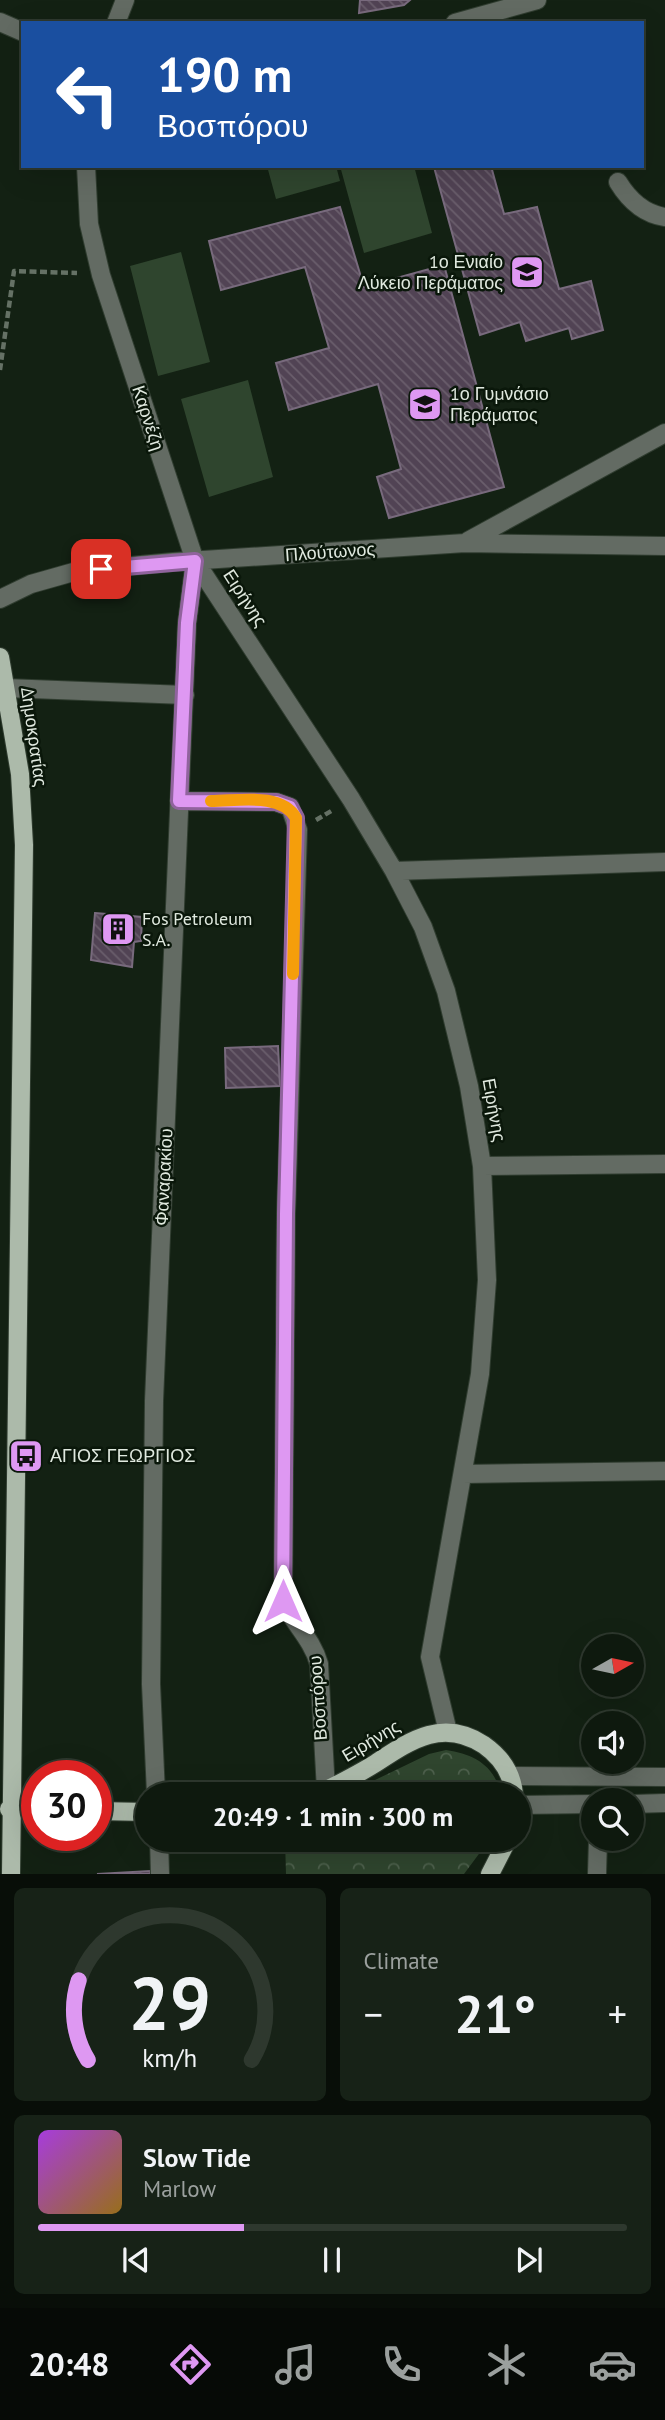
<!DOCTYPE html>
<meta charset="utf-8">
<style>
body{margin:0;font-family:"PT Sans",sans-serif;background:#172217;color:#f1f3f6;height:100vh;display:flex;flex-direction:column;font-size:26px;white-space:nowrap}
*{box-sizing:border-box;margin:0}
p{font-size:23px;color:#9ba09e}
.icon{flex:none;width:38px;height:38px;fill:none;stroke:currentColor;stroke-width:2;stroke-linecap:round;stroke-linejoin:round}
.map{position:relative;height:1874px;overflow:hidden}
.side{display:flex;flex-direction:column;gap:14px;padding:14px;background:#080e08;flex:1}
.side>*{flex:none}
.banner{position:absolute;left:21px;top:21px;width:623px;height:147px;border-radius:0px;box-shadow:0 7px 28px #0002,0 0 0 2px #2e382e;background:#1a4fa0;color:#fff;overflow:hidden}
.needle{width:46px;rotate:81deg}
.buttons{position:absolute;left:581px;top:1634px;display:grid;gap:14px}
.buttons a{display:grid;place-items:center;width:63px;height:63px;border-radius:50%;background:#0e190e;box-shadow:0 7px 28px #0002,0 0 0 2px #2e382e;font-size:35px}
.speed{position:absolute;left:21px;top:1760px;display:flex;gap:14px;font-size:35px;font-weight:700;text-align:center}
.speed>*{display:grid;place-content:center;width:91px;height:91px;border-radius:50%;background:#0e190e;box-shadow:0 7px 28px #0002,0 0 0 2px #2e382e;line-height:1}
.speed .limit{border:10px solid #d22;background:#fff;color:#111}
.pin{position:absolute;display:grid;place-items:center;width:60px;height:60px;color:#fff;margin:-30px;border-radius:14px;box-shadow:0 4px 10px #0006}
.me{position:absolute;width:77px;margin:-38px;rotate:0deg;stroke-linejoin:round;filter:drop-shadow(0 0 5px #0008)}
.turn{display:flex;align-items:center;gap:24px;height:147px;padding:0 21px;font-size:32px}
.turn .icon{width:91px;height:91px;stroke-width:2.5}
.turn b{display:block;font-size:49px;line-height:60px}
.big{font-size:52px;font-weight:600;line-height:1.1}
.side .card{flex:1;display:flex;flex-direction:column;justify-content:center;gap:10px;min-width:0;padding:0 24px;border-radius:10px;background:#172217}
.side .dial{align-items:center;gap:0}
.dial svg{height:182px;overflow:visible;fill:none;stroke:#2e382e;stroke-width:7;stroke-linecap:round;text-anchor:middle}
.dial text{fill:#f1f3f6;stroke:none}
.song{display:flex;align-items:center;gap:21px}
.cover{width:84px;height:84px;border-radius:10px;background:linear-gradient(135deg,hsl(280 70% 55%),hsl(40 70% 35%))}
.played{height:7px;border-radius:4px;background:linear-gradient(90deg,#de98f2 35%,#2e382e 35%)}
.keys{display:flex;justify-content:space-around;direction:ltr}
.heat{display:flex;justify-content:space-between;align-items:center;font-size:38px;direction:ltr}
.side .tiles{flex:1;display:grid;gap:14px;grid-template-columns:1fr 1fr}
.card:last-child{grid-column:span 2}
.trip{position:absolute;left:135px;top:1782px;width:396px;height:70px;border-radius:35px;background:#0e190e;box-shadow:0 7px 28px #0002,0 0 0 2px #2e382e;font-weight:600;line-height:70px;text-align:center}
.tabs{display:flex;height:112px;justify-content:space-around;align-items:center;background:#060a06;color:#9ba09e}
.tabs .icon{width:49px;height:49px}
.tabs .selected{color:#de98f2}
.tabs b{font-size:32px;color:#f1f3f6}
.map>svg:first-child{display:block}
.grass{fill:#2f452e}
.forest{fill:url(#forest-crowns)}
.building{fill:url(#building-back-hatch);stroke:#786a7d;stroke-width:2}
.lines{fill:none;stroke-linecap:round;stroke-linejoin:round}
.minor-casing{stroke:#303d30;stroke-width:20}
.major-casing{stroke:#303d30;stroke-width:20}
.path{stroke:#657165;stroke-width:4.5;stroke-dasharray:7 3.5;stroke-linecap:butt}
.minor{stroke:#636b63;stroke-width:18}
.major{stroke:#acbaaa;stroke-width:18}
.route-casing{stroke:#90639d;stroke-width:18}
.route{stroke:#de98f2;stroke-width:12}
.slow{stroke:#f59e0b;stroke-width:12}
.labels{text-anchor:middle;stroke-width:5;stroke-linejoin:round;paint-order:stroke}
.poi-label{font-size:18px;fill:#e0e9df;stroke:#0a170a;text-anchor:start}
.street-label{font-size:18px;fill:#e0e9df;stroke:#0a170a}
</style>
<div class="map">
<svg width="665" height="1874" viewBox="0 0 665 1874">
<defs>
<pattern id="forest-crowns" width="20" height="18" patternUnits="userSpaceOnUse" patternTransform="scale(1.75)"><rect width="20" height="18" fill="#2f452e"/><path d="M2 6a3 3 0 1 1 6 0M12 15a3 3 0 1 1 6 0" fill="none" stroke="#4d604c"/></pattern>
<pattern id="building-back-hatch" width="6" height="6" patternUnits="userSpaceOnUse" patternTransform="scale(1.75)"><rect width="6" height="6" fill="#514354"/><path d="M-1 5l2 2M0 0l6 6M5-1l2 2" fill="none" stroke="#6a5e6c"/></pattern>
</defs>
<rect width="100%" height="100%" fill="#132113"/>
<!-- grass -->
<path class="grass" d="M267 166H336L340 181 276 199Z
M340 166H414L432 233 364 253Z
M181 252 210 362 158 376 130 266Z
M248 380 273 477 209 497 181 399Z"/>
<!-- forest -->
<path class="forest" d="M446 1750C474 1754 494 1765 501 1794H346L429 1754Z
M285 1839H490L464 1874H286Z"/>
<!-- building -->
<path class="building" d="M360 0H410L404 5 359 13Z
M491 166 504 214 537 207 559 289 591 281 603 330 572 339 569 328 526 341 520 322 480 335 434 167Z
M340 207 364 287 444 265 504 487 389 518 377 477 401 469 378 384 289 410 276 363 329 348 305 267 221 290 209 241Z
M95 913 142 917 141 941 134 942 132 967 91 960Z
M278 1046 280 1086 226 1088 225 1048Z
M150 1871 151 1874H97Z"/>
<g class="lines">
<!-- minor casing -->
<g class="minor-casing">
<path id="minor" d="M0 22 23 32
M116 23 125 0
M455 23 537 0
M86 166 89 224 101 275 195 561 351 799 394 871 423 927 446 991 469 1086 482 1166 487 1280 480 1374 430 1657 448 1732
M618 182C629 200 644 214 665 217
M468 541 665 433
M0 599 31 584 77 571 173 562 465 543 665 546
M6 688 185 695
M179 801 276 802 290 807 298 830 286 1214 283 1601C294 1624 312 1639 319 1664L326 1790
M394 871 665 862
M482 1166 665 1164
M463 1474 665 1471
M511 1776 665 1777
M156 1794 151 1684 154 1401 187 623 195 561
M632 1804 665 1803
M518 1805 593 1804
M159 1839 160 1874
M597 1874 598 1839"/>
</g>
<!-- major casing -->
<g class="major-casing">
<path id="major" d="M0 657 20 774 24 845 11 1874
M319 1794C338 1784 357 1775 376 1763 411 1740 443 1718 484 1745 501 1757 512 1772 514 1794
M9 1809 37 1810
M96 1811 147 1812
M490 1874 508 1839"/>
</g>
<!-- path -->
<path class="path" d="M0 370 14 271 77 273
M316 820 333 810"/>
<!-- minor -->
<use href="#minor" class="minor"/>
<!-- major -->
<use href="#major" class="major"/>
</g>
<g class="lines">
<!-- route casing -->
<g class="route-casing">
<path id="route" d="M101 569 195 561 187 623 179 801 276 802 290 807 296 818 286 1214 283 1601"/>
</g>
<!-- route -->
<use href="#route" class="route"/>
<!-- slow -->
<path class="slow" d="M211 801C238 801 281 792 296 818L293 974"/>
</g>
<!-- icons -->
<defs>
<g id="school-square" transform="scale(1.75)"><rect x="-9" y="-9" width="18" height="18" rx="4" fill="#de98f2" stroke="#0a170a"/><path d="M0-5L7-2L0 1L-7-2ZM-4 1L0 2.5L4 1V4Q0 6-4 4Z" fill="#111"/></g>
<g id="building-square" transform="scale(1.75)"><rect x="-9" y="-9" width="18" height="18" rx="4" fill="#de98f2" stroke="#0a170a"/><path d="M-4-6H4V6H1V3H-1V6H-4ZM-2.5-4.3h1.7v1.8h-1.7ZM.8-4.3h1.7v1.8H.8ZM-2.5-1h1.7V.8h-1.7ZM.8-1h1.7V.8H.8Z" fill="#111"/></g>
<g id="bus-square" transform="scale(1.75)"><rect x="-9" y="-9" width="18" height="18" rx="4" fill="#de98f2" stroke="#0a170a"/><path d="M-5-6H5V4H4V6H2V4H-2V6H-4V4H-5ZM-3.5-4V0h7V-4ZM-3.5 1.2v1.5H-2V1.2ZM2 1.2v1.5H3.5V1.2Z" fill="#111"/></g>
</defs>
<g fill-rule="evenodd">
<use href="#school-square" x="527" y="272"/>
<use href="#school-square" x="425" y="404"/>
<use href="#building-square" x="118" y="929"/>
<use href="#bus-square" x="26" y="1456"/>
</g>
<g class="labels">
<!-- poi labels -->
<g class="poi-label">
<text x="503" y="268" text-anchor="end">1ο Ενιαίο<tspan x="503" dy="21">Λύκειο Περάματος</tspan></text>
<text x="450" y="400">1ο Γυμνάσιο<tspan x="450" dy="21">Περάματος</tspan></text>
<text x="142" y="925">Fos Petroleum<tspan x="142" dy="21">S.A.</tspan></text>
<text x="50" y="1462">ΑΓΙΟΣ ΓΕΩΡΓΙΟΣ</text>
</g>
<!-- street labels -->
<g class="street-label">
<text transform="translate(148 418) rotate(72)" y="6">Καρνέζη</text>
<text transform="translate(330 552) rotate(-4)" y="6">Πλούτωνος</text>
<text transform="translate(245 598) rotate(57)" y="6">Ειρήνης</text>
<text transform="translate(34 737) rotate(82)" y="6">Δημοκρατίας</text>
<text transform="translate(494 1110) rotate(80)" y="6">Ειρήνης</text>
<text transform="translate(164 1177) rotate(-87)" y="6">Φαναρακίου</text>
<text transform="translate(318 1698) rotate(-94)" y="6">Βοσπόρου</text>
<text transform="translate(371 1741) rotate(-31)" y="6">Ειρήνης</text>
</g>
</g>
</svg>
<div class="buttons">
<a><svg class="needle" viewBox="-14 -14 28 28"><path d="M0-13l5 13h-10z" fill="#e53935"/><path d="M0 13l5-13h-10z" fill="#9ba09e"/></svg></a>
<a><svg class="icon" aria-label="sound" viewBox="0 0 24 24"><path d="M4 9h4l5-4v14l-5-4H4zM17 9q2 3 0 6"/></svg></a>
<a><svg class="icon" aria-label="search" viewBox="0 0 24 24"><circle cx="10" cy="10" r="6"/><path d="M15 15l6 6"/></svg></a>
</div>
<div class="speed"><div class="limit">30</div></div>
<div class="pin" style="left:101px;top:569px;background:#d93025"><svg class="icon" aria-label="arrive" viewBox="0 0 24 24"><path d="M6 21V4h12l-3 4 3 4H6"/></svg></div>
<svg class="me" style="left:283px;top:1601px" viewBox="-20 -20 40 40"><path d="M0-17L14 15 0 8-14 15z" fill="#de98f2" stroke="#fff" stroke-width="4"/></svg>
<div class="trip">20:49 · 1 min · 300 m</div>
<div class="banner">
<div class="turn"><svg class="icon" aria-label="left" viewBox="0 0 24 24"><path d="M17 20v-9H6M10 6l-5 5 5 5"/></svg><div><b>190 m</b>Βοσπόρου</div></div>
</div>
</div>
<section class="side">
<div class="tiles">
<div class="card dial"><svg viewBox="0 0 100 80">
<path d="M14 69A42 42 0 1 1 86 69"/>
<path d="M14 69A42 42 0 0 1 10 34" stroke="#de98f2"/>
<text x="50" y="56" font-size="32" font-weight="700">29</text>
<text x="50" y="72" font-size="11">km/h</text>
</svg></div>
<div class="card"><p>Climate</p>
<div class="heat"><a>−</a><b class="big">21°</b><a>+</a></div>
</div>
<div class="card">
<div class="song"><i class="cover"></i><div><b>Slow Tide</b><p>Marlow</p></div></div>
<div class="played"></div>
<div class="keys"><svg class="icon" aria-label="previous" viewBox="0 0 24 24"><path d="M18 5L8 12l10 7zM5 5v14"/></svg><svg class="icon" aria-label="pause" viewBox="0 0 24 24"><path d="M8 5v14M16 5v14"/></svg><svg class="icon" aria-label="next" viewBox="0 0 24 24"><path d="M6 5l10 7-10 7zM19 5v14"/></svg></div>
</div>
</div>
</section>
<nav class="tabs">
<b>20:48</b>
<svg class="icon selected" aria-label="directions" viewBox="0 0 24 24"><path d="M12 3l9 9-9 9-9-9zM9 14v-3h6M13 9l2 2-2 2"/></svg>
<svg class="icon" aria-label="music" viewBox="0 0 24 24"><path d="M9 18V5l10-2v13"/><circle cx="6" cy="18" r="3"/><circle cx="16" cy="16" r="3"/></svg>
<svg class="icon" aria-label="phone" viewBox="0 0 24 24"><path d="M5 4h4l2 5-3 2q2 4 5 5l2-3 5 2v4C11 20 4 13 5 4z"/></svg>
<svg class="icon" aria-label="climate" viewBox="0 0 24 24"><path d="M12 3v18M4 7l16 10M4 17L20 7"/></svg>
<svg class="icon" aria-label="car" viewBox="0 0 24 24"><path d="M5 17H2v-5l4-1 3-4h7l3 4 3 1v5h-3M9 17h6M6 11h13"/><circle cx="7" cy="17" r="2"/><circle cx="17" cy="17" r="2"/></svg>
</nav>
